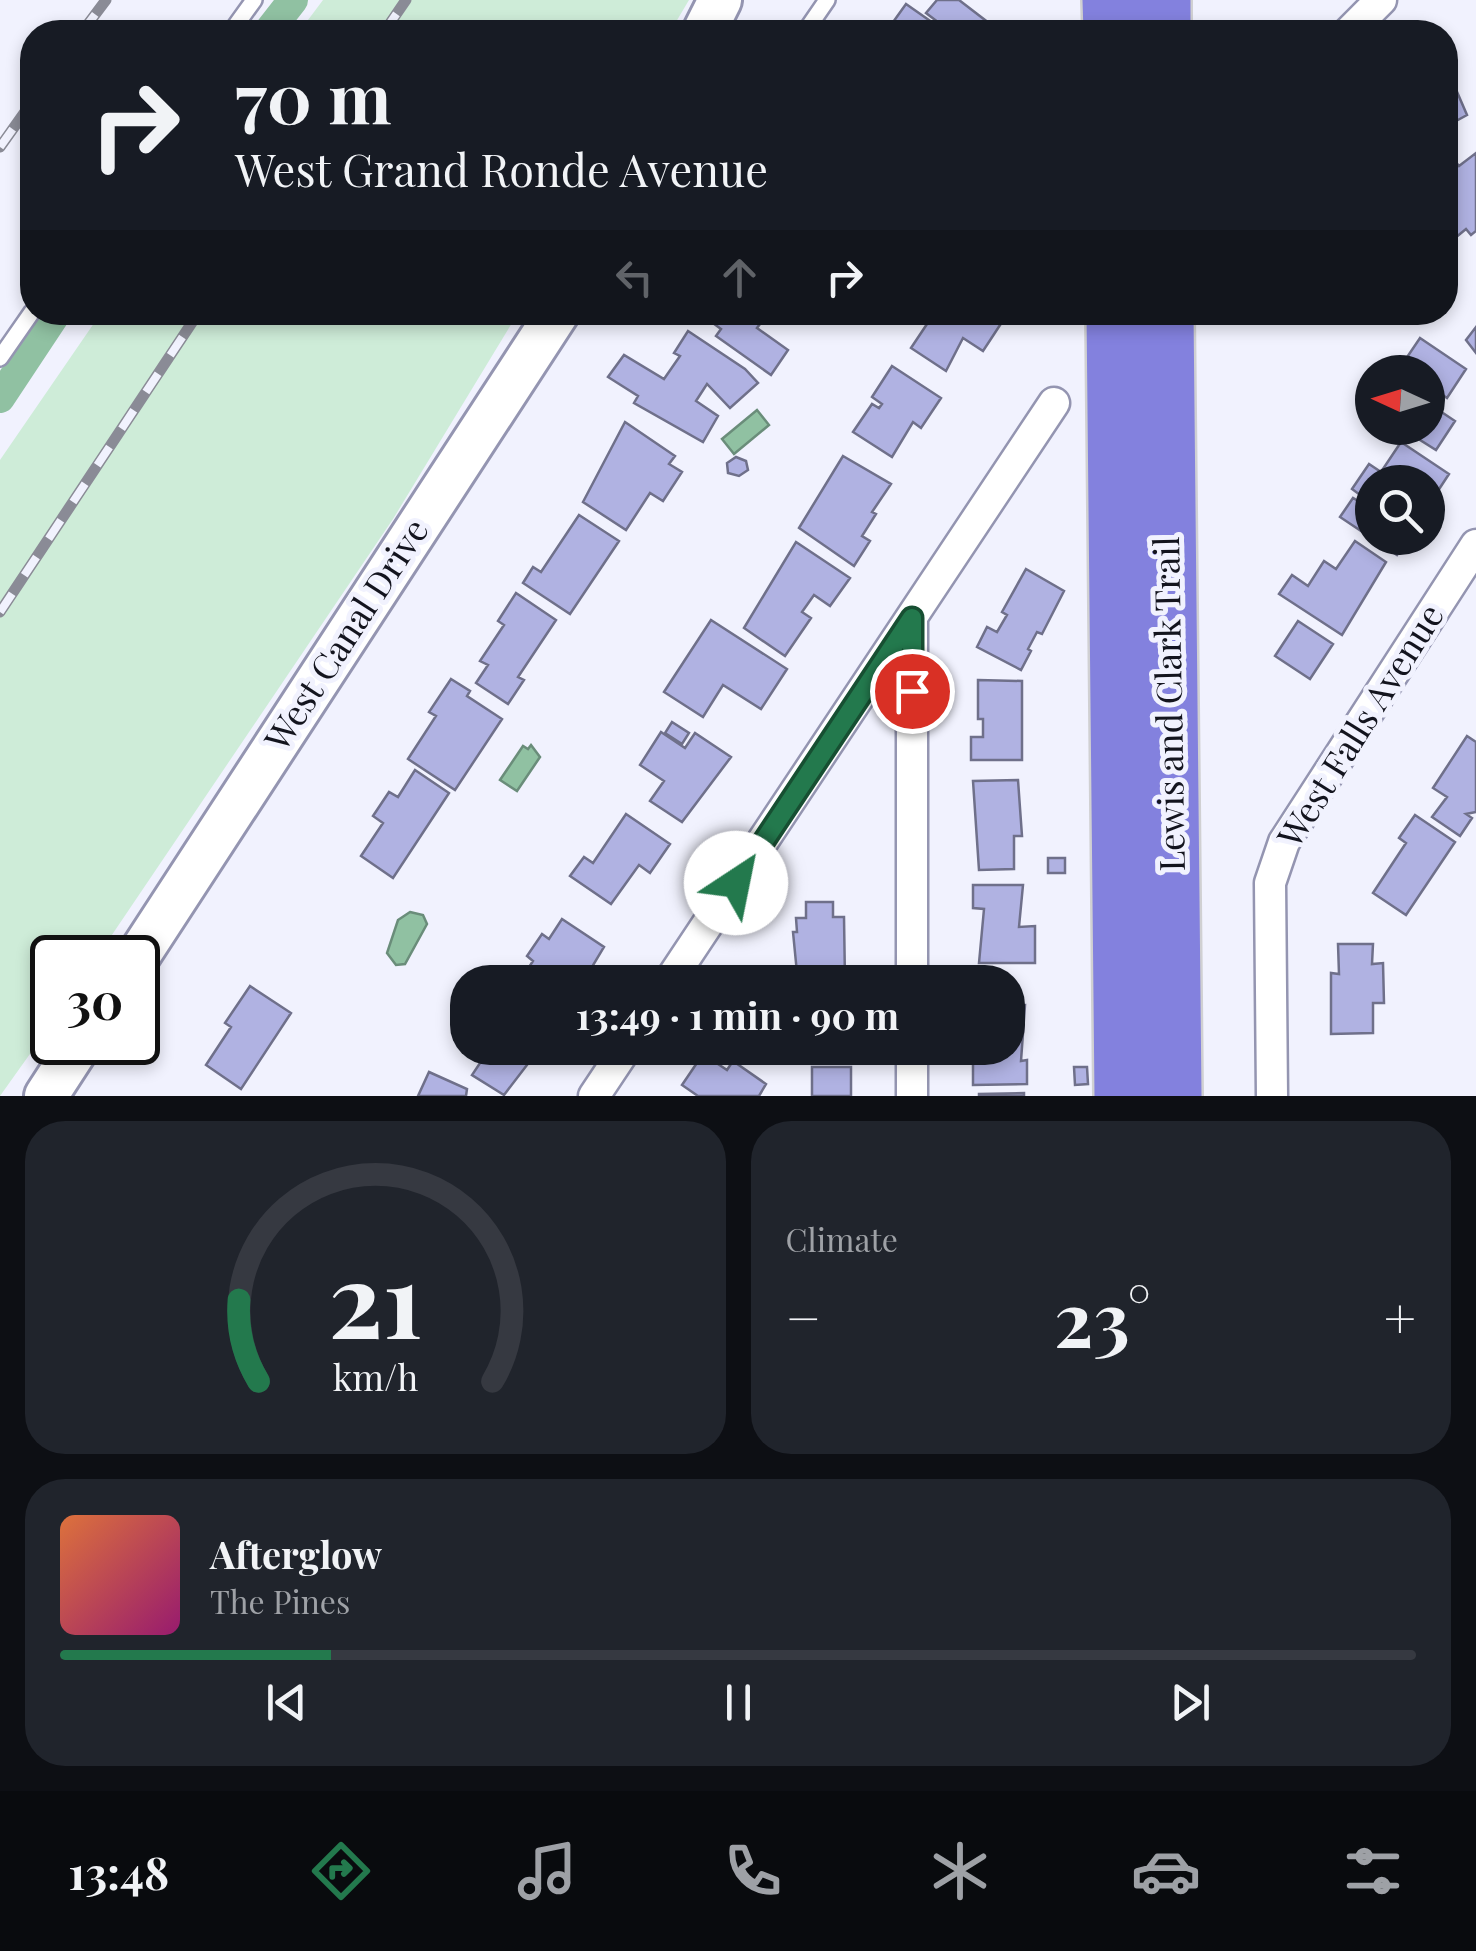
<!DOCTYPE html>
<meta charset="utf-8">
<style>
body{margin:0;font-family:"Playfair Display",serif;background:#20242c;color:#f1f3f6;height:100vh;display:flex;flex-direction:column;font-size:38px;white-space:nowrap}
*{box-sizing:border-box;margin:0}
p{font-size:32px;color:#9ea1a6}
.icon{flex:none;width:55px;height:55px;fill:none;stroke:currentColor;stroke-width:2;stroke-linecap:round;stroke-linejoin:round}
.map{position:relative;height:1096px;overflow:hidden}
.details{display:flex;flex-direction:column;gap:25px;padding:25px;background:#0d0f14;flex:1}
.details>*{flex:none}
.hud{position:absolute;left:20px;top:20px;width:1438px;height:305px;border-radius:40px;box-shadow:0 5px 15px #0003;background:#171b24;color:#f1f3f6;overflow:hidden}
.needle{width:65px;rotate:274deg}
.tools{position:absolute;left:1355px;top:355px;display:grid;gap:20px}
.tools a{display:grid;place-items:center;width:90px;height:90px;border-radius:50%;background:#171b24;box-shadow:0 5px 15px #0003;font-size:50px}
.speed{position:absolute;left:30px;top:935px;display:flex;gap:20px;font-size:50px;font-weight:700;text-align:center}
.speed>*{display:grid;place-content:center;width:130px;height:130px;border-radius:50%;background:#171b24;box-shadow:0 5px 15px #0003;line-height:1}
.speed .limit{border:5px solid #111;border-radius:15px;background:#fff;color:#111}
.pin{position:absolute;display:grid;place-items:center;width:85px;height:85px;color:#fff;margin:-42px;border:5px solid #fff;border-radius:50%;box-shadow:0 2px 10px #0007}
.me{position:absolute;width:110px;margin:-55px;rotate:34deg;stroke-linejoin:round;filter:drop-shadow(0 0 8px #0008)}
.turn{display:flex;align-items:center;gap:35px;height:210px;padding:0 50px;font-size:45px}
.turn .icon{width:130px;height:130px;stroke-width:2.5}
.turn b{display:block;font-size:70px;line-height:85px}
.lanes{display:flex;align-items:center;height:95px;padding:0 50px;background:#0003;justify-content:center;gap:50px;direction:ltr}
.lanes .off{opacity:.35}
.big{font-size:75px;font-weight:700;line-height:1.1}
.details .tile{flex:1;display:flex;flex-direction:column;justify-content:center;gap:15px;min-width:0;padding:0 35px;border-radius:40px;background:#20242c}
.details .dial{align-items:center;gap:0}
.dial svg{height:260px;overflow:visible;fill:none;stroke:#363941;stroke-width:7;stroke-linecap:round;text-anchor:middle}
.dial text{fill:#f1f3f6;stroke:none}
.song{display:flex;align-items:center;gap:30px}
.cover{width:120px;height:120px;border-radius:15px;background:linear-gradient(135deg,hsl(20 70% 55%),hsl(320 70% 35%))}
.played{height:10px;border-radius:5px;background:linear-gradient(90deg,#23794d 20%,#363941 20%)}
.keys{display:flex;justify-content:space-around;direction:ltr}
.heat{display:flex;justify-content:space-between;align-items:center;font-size:55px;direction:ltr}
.details .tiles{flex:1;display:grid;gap:25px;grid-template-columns:1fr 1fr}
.tile:last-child{grid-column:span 2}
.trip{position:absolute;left:450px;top:965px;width:575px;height:100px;border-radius:40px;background:#171b24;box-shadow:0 5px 15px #0003;font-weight:700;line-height:100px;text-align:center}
.tab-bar{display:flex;height:160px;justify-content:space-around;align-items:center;background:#090b0e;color:#9ea1a6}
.tab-bar .icon{width:70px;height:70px}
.tab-bar .current{color:#23794d}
.tab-bar b{font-size:45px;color:#f1f3f6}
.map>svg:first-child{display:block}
.green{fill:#ceecd8}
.water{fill:#90c1a2;stroke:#6a8d7a;stroke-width:2.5}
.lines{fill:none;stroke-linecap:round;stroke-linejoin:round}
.canal{stroke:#90c1a2;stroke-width:30}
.building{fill:#b0b2e2;stroke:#6f708a;stroke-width:2.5}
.lane-casing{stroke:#9495b1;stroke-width:20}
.street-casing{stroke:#9495b1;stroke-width:35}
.secondary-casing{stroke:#9495b1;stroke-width:48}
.highway-casing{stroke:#d0d0d2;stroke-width:60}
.lane{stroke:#fff;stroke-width:15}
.street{stroke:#fff;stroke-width:30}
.secondary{stroke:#fff;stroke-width:42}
.highway{stroke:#8381de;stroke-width:55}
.rail-casing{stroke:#8a8b96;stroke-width:11}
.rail{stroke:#f1f2fe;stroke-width:8;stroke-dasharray:22;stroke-linecap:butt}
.route-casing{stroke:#174f32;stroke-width:25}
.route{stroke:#23794d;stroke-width:18}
.labels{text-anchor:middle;stroke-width:10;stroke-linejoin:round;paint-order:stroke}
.street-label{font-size:35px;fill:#13141e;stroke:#f1f2fe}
</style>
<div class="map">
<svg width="1476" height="1096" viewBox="0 0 1476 1096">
<rect width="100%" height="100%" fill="#f1f2fe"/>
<!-- green -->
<path class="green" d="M323 0H689L670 32H299Z
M101 313H518L393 519 97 957 52 958V1023L0 1096V460Z"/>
<!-- water -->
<path class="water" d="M757 410 769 425 734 454 722 439Z
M531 745 540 757 517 791 500 780 523 746 528 749Z
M410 912 423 915 427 924 405 964 396 965 387 953 398 920Z"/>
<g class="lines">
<!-- canal -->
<path class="canal" d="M268 32 293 0
M0 398 57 312"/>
</g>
<!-- building -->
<path class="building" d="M937 0H959L998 30 951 32 926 13Z
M906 4 946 32H886Z
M1445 64 1467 115 1445 127Z
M1476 153V231L1471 235 1466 229 1449 243 1445 238V169L1455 161 1459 166Z
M698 312H769L757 328 788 350 771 375 716 336 721 329Z
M935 312H994L1004 319 983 351 963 338 946 371 911 348Z
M1476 327V353L1466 340Z
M688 331 745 369 758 383 730 408 707 384 696 401 718 416 703 442 634 403 638 396 608 377 624 355 664 379 680 356 674 353Z
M1420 338 1466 369 1447 398 1434 389 1428 400V372H1397Z
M892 366 941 398 921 428 913 422 892 457 853 432 872 404 879 408 882 404 872 397Z
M1428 403 1455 421 1436 450 1401 428H1428Z
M625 422 675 456 669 464 682 472 663 501 650 493 626 530 583 502Z
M1401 442 1449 474 1428 506V482H1372V538H1409L1397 555 1340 517 1353 498 1360 502 1363 497 1352 489 1369 464 1381 472Z
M843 456 891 484 872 512 876 514 862 536 870 541 854 566 799 528Z
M736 457 746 461 748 470 739 476 728 473 727 463Z
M579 515 619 541 570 614 523 583 533 567 541 572Z
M1355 541 1386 562 1342 635 1279 594 1292 575 1308 586 1324 561 1336 569Z
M796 542 850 578 830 606 814 595 802 612 811 618 785 656 744 628Z
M1026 569 1064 591 1042 634 1037 632 1028 649 1031 651 1021 670 977 647 987 627 997 632 1007 615 1002 612Z
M516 593 556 620 518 677 524 680 508 704 476 683 488 665 480 661 504 625 498 621Z
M711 620 787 669 761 709 723 685 703 717 664 692Z
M1298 621 1333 644 1310 679 1275 656Z
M451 679 470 691 467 696 502 719 455 790 408 759 436 716 429 712Z
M978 680 1022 681V760H971V737H983V719H978Z
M672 722 689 733 682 744 665 733Z
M661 732 685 748 695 733 731 757 682 822 650 801 664 781 640 765Z
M1467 736 1476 742V812L1466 814 1472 818 1460 836 1432 817 1447 797 1433 788Z
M415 770 449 793 393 878 361 856 383 823 373 816 389 792 398 797Z
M1018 780 1022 836H1014V869L979 870 973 781Z
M626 814 670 844 650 873 639 865 611 904 570 876 584 857 593 863Z
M1415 815 1455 842 1406 915 1373 893 1406 843 1399 838Z
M1048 858H1065V873H1048Z
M973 885H1023L1019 927 1035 926V963H979L984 909 973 908Z
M806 902H833V917H844L845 982H786V973H797L793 932H797L796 918H806Z
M562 919 604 947 583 982H529L522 978 533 961 527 956 542 934 549 939Z
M1338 944H1373L1372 964 1383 963 1384 1003H1373V1033L1331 1034V973L1339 974Z
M756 972 771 982H749Z
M250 986 291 1013 241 1089 206 1065 231 1027 225 1023Z
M1025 1005 1021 1061 1027 1060V1084L973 1085V1062H986L985 1048H1008V1006Z
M490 1048H540L504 1095 472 1075Z
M703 1054 727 1070 733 1061 766 1084 759 1096H698L682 1085Z
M812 1067H851V1096H812Z
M1074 1067H1087L1088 1084 1075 1085Z
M429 1072 467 1089 466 1096H418Z
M1024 1093V1096H979V1094Z"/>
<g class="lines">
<!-- lane casing -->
<g class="lane-casing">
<path id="lane" d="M231 32 254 0
M805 32 827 0
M0 358 32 312"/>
</g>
<!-- street casing -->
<g class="street-casing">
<path id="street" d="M1349 32 1381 0
M669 982 1054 403
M912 982V618
M594 1096 626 1048
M912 1096V1048
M1272 1096 1270 883 1284 842 1476 545"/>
</g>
<!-- secondary casing -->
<g class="secondary-casing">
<path id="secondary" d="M704 32 720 0
M137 958 558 312
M46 1096 81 1042"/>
</g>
<!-- highway casing -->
<g class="highway-casing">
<path id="highway" d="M1110 0 1111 32
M1163 0V32
M1114 312 1122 1096
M1166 312 1174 1096"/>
</g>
<!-- lane -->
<use href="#lane" class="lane"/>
<!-- street -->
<use href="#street" class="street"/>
<!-- secondary -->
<use href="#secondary" class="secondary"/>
<!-- highway -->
<use href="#highway" class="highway"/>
<!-- rail casing -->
<g class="rail-casing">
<path id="rail" d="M82 32 106 0
M384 32 406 0
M0 147 32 102
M0 612 199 312"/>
</g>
<!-- rail -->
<use href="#rail" class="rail"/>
</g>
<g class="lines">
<!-- route casing -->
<g class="route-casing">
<path id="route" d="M736 883 912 618V691"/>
</g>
<!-- route -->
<use href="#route" class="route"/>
</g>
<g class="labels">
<!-- street labels -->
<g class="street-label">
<text transform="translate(347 635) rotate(-57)" y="12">West Canal Drive</text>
<text transform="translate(1170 704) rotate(-91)" y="12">Lewis and Clark Trail</text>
<text transform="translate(1361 726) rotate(-58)" y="12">West Falls Avenue</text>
</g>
</g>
</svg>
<div class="tools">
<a><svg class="needle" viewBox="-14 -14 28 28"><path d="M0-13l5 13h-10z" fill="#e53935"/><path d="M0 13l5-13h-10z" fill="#9ea1a6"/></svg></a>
<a><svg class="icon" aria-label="search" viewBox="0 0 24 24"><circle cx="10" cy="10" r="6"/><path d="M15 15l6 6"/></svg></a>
</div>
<div class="speed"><div class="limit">30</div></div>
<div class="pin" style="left:912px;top:691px;background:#d93025"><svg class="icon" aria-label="arrive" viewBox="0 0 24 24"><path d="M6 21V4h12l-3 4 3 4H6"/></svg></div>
<svg class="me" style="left:736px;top:883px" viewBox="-20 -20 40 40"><circle r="19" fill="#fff"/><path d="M0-13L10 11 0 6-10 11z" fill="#23794d"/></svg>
<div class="trip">13:49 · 1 min · 90 m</div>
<div class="hud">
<div class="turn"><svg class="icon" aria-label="right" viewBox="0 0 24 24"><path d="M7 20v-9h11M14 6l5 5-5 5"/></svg><div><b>70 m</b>West Grand Ronde Avenue</div></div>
<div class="lanes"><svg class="icon off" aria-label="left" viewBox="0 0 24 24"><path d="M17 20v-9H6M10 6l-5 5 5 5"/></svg><svg class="icon off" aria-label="ahead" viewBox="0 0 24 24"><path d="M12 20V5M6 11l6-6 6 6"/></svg><svg class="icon" aria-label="right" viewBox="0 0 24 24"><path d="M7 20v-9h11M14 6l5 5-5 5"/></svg></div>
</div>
</div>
<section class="details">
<div class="tiles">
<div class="tile dial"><svg viewBox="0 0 100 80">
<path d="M14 69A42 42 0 1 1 86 69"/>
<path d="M14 69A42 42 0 0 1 8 44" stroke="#23794d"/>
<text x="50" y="56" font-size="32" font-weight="700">21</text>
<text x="50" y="72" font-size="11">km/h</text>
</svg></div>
<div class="tile"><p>Climate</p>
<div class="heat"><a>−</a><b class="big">23°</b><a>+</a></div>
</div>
<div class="tile">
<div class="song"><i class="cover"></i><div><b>Afterglow</b><p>The Pines</p></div></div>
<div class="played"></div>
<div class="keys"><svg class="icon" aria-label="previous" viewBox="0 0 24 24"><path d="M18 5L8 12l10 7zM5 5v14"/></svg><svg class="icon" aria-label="pause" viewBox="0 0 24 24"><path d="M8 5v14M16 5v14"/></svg><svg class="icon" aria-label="next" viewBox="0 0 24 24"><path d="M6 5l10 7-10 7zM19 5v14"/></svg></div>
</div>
</div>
</section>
<nav class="tab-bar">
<b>13:48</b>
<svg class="icon current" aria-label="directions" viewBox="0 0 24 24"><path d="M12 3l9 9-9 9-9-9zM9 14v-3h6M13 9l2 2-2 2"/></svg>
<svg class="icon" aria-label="music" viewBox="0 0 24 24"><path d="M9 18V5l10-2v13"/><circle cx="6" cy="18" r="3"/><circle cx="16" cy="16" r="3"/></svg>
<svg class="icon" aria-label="phone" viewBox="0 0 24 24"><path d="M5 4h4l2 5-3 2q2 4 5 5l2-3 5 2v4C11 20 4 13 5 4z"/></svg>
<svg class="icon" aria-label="climate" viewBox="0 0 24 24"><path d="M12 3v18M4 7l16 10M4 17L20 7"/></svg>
<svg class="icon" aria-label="car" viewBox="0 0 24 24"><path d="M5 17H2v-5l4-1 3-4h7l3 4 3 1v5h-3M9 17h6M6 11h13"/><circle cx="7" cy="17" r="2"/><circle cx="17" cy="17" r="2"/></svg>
<svg class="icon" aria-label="filters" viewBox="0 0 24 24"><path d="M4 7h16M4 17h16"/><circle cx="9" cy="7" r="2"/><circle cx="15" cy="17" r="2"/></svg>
</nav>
